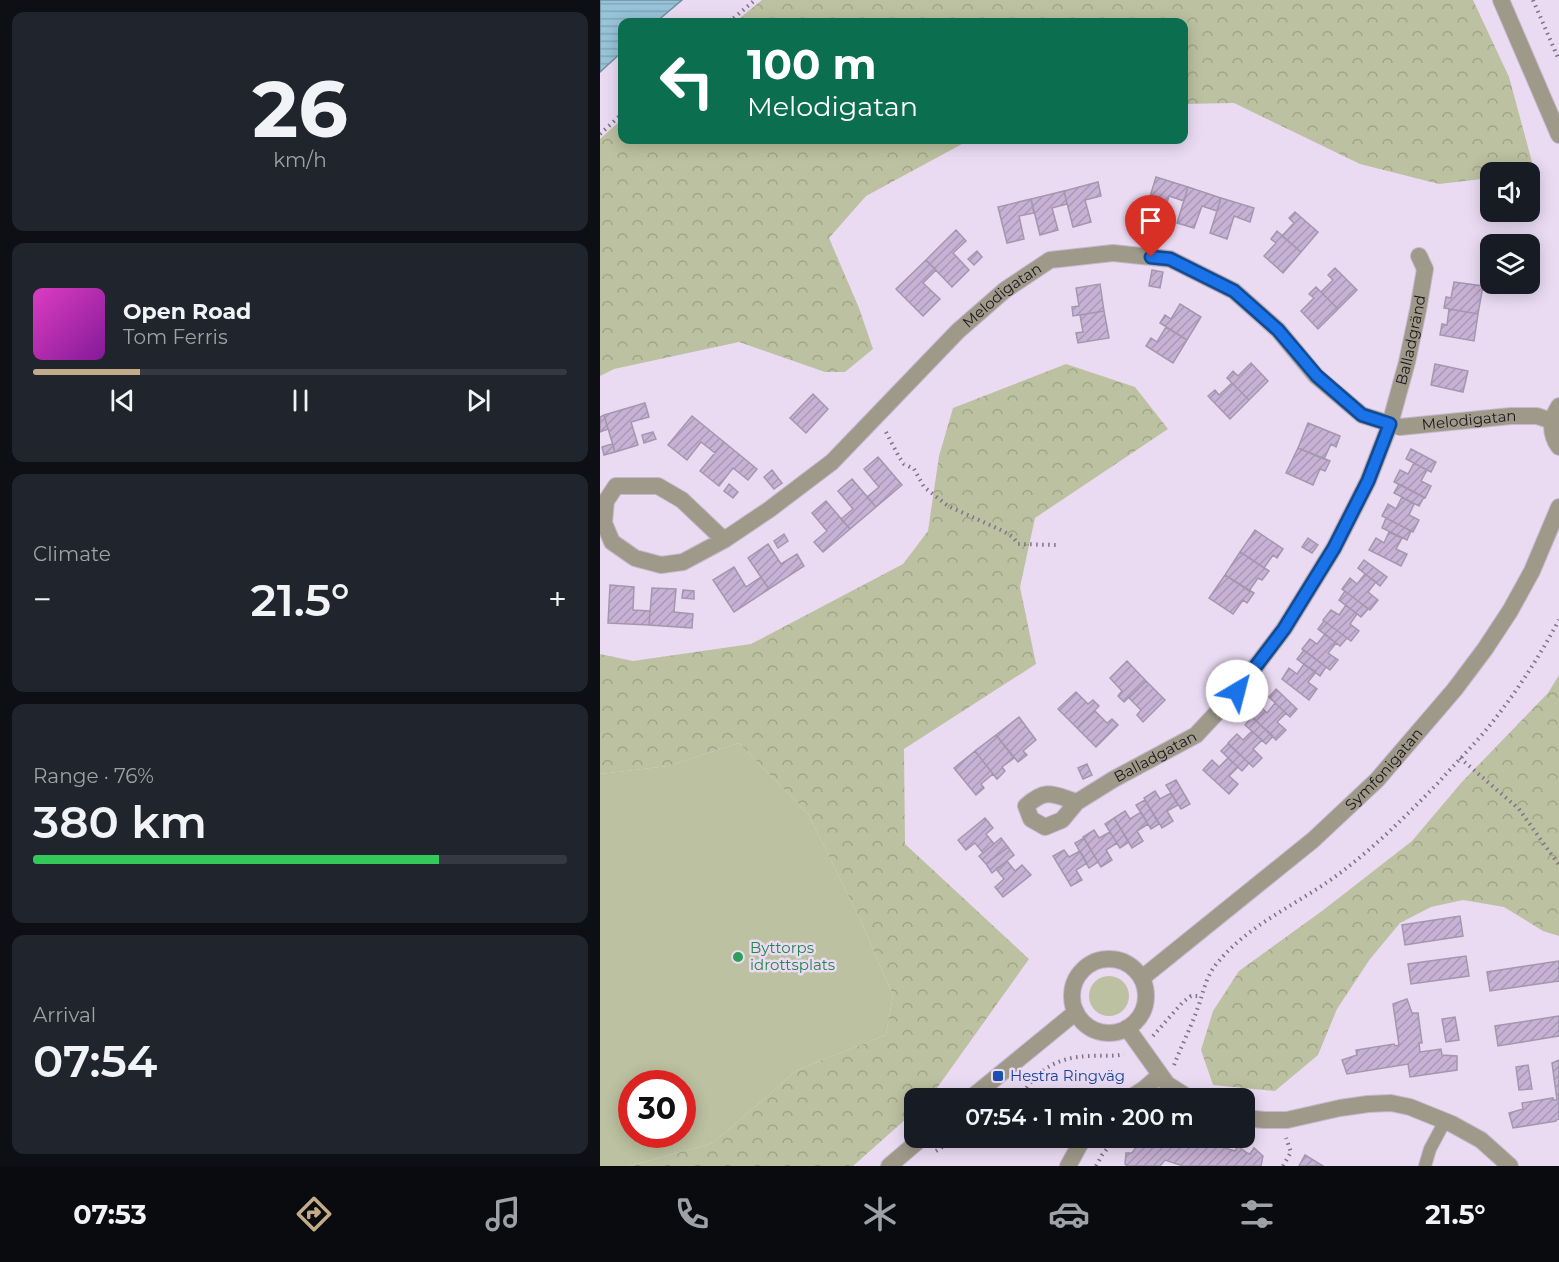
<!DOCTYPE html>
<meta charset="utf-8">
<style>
body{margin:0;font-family:Montserrat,sans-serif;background:#20242c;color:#f1f3f6;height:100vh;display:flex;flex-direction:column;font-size:22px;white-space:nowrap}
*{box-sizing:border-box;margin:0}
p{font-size:20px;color:#9ea1a6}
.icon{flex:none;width:33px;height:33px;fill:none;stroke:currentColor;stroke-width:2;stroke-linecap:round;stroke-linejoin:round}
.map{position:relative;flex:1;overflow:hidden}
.side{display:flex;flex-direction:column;gap:12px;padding:12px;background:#0d0f14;width:600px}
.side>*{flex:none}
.guide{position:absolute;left:18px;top:18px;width:570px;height:126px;border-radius:12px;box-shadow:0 3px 15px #0003;background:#0b6e4f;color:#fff;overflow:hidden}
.tools{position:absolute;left:880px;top:162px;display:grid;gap:12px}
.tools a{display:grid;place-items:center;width:60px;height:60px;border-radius:12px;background:#171b24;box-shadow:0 3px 15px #0003;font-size:30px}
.speed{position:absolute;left:18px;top:1070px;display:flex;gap:12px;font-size:30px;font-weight:700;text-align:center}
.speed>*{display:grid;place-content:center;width:78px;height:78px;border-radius:50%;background:#171b24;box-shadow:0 3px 15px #0003;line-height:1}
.speed .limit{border:9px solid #d22;background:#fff;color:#111}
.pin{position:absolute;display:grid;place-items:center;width:51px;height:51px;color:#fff;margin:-62px -26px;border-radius:50% 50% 50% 0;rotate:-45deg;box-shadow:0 0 6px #0007}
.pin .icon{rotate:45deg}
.me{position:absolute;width:66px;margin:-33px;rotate:37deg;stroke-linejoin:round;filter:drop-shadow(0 0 4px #0008)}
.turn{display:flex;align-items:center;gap:21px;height:126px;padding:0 30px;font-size:27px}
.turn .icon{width:78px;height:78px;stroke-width:2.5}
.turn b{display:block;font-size:42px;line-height:51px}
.big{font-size:45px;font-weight:600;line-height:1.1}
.side .tile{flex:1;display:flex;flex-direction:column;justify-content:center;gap:9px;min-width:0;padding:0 21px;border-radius:12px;background:#20242c}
.side .dial{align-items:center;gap:0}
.dial b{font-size:78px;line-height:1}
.song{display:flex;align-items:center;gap:18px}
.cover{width:72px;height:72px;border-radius:9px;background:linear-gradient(135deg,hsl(310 70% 55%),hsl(290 70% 35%))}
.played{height:6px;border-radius:3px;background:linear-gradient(90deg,#c2ab88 20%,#363941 20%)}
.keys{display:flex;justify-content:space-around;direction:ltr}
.heat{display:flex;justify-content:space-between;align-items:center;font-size:33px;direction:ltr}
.charge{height:9px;border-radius:4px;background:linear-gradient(90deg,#34c759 76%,#363941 0)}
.trip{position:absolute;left:304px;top:1088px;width:351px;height:60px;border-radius:12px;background:#171b24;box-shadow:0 3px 15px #0003;font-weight:600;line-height:60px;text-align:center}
.menu{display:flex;height:96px;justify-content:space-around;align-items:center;background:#090b0e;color:#9ea1a6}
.menu .icon{width:42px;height:42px}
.menu .current{color:#c2ab88}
.menu b{font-size:27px;color:#f1f3f6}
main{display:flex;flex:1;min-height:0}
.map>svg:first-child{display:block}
.grass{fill:#bcc1a1;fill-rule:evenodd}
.forest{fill:url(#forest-crowns)}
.water{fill:url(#water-rules);stroke:#728fa1;stroke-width:1.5}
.building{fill:url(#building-hatch);stroke:#a497ad;stroke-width:1.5}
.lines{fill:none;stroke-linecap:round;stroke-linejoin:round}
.service-casing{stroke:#c5b8cd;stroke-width:14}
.minor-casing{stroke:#c5b8cd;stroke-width:18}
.tertiary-casing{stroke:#c5b8cd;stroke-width:18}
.path{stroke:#7d7383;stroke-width:4;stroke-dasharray:1.5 4.5;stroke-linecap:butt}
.service{stroke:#9e9989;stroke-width:12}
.minor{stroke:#9e9989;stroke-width:16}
.tertiary{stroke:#9e9989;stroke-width:16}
.route-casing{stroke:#114b97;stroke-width:15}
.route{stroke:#1a73e8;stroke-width:10}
.leisure-dot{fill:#2e9e5b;stroke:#eadbf3;stroke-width:2}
.transit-dot{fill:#1a4fb4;stroke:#eadbf3;stroke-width:2}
.labels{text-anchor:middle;stroke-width:5;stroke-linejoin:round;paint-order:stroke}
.street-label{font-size:15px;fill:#1b161e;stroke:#eadbf3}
.leisure-label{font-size:15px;fill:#27864d;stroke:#eadbf3;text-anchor:start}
.transit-label{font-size:15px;fill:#164399;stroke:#eadbf3;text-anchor:start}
</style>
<main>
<section class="side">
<div class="tile dial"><b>26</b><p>km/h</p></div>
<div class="tile">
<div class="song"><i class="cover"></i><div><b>Open Road</b><p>Tom Ferris</p></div></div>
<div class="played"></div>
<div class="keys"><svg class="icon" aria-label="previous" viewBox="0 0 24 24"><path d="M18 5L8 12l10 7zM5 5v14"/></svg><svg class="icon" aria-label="pause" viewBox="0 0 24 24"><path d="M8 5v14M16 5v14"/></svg><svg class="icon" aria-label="next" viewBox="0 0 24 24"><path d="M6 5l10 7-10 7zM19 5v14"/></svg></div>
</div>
<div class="tile"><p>Climate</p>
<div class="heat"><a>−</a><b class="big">21.5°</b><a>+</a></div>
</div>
<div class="tile"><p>Range · 76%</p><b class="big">380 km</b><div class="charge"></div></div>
<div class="tile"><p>Arrival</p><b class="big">07:54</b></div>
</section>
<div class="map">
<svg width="959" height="1166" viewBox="0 0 959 1166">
<defs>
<pattern id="forest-crowns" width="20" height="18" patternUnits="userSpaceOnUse" patternTransform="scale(1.5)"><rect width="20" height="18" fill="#bcc1a1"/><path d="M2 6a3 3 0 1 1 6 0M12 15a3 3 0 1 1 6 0" fill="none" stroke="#a1a58a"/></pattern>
<pattern id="water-rules" width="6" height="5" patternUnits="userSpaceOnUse" patternTransform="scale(1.5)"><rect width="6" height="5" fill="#98c3d9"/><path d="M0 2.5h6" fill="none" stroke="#82a7ba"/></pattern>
<pattern id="building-hatch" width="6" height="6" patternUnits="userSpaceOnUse" patternTransform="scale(1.5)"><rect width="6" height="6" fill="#c7b1d4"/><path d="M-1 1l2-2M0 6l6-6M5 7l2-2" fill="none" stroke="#aa98b6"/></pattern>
</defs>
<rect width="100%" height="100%" fill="#eadbf3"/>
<!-- grass -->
<path class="grass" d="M139 743 208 814 260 919 293 995 286 1035 197 1070 113 1143 30 1166H0V774L68 766ZM32 1083H82V1134H32Z
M489 996a20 20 0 1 1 40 0a20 20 0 1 1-40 0Z"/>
<!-- forest -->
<path class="forest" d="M162 0H873L909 77 935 173 891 172V178L839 184 760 164 634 103 584 104V22H135Z
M22 119V140H374L362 144 266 196 229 238 259 308 273 349 245 372H225L139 342 14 369 0 376V139Z
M466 364 535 387 568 429 435 518 420 587 436 664 304 749 305 844 429 959 332 1095 329 1098H315V1111L253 1166H30L113 1143 197 1070 286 1035 293 995 260 919 208 814 139 743 68 766 0 774V654L33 661 151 644 303 564 328 531 339 456 353 408Z
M959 675V936L943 931 904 907 863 900 831 907 800 923 770 959 737 1009 718 1055 675 1091 613 1085 601 1050 613 1011 639 971 722 911 812 841 861 783 948 693Z"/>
<!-- water -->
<path class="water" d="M0 0H82L56 22H22V52L0 72Z"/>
<!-- building -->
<path class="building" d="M556 177 588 187 584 201 569 196 562 218 545 213Z
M498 182 501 196 485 200 491 222 473 227 464 191Z
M588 187 621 198 617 211 602 206 594 228 577 223Z
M464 191 467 204 452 208 458 230 440 235 431 199Z
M621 198 654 208 650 222 634 216 627 239 610 233Z
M431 199 434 213 419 216 424 239 407 243 398 207Z
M695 212 718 232 701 252 682 236 694 223 689 218Z
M356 230 366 241 353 253 369 270 352 287 326 260Z
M677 231 701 252 683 273 664 256 676 243 671 239Z
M377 251 382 257 374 265 368 259Z
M326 260 336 270 323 283 340 299 323 316 296 289Z
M735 268 757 290 738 309 721 292 733 280 728 275Z
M552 270 563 272 560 288 549 286Z
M854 282 883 286 878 314 844 308 846 297 851 298Z
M500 284 504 311 473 316 472 307 479 306 476 288Z
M716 287 738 309 718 329 701 311 714 298 709 294Z
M580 304 601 317 587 340 560 323 565 315 571 319Z
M849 309 878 314 874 341 840 335 842 324 847 325Z
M504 311 509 338 478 343 476 333 483 332 480 315Z
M566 327 587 340 573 363 546 346 551 338 557 342Z
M651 363 668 381 649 400 627 378 633 371 638 376Z
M835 364 868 371 863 392 831 385Z
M632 383 649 400 630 419 608 396 615 390 619 395Z
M213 394 228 409 206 433 190 418Z
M45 403 49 417 31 422 38 445 15 452 4 415Z
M4 415 8 429 0 432V417Z
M92 416 124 442 115 453 101 442 87 460 68 445Z
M708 423 740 436 736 447 731 444 724 459 698 448Z
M53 432 56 439 44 443 42 435Z
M124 442 157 469 148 480 133 468 119 486 100 471Z
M12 444 15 452 4 455 2 447Z
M698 448 730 461 725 471 720 469 713 485 686 473Z
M811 449 836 462 831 472 806 459Z
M278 457 302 485 276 507 267 497 279 487 264 469Z
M814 463 827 470 821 481 831 486 825 498 794 482 800 470 808 474Z
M172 470 182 483 174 489 164 477Z
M252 479 276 507 250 529 241 519 253 509 238 491Z
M129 484 138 492 133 498 124 491Z
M799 484 824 497 819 506 794 493Z
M802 497 814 504 809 515 819 520 813 532 782 516 788 504 796 509Z
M226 501 250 529 223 552 214 542 227 531 212 513Z
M786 518 811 531 807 540 782 528Z
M655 530 683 549 677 558 673 555 664 568 640 552Z
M789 532 802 538 796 549 807 554 801 566 769 550 776 538 784 543Z
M184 534 188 541 178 548 174 541Z
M708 538 718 545 712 553 702 547Z
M168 544 181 564 197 554 204 566 169 589 148 558Z
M640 552 669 571 662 580 658 578 649 591 625 575Z
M764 560 787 577 780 586 758 568Z
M134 567 146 587 161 577 169 589 134 612 113 580Z
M765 574 776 582 768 592 778 600 770 610 742 589 750 578 757 584Z
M625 575 654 593 647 603 643 600 633 614 609 598Z
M10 585 34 587 33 610 50 611 49 625 8 623Z
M52 588 76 589 74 612 93 614 92 628 49 625Z
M83 590 94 591V599L82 598Z
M745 591 768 609 761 617 739 600Z
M746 605 757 614 750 624 759 631 751 641 723 620 731 610 739 615Z
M724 621 747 638 740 646 718 629Z
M725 634 736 643 728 653 738 660 730 670 702 649 710 639 717 644Z
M704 650 726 667 720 676 697 659Z
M527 661 546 681 524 702 518 696 522 691 510 678Z
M704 664 716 672 708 682 717 689 709 700 682 679 689 668 697 674Z
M546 681 565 700 543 722 537 715 541 710 529 698Z
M676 689 697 709 690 717 669 697Z
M476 692 488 704 493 700 499 706 477 728 458 709Z
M675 703 686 713 677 722 686 730 676 740 651 716 660 706 667 713Z
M495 711 507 723 512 719 518 725 496 747 477 728Z
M419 717 436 740 423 751 427 755 418 762 396 735Z
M652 717 673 736 666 744 645 725Z
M652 731 662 740 653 749 662 758 653 767 628 743 637 734 643 740Z
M396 735 414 758 402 767 405 771 397 779 375 751Z
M628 744 649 763 642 771 621 751Z
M375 751 393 774 381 784 384 788 376 795 354 768Z
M628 758 638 767 629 776 638 784 629 794 603 770 612 760 619 767Z
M487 764 492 775 483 779 478 768Z
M576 780 590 804 581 809 566 785Z
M555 791 560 799 571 793 578 805 567 811 573 821 562 828 544 798Z
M545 800 559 824 551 829 536 805Z
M525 811 530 819 541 812 548 824 537 831 543 841 532 848 514 818Z
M385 818 393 828 386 834 394 844 383 853 375 843 366 850 358 840Z
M514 818 529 842 520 848 505 824Z
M494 830 499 838 510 832 517 843 506 850 512 860 501 867 483 837Z
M401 838 408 847 386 864 379 856Z
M484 838 498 862 489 868 475 843Z
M408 847 414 855 392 873 386 864Z
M464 850 469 857 480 851 487 863 476 870 482 880 471 886 453 856Z
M407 861 415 871 422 865 431 875 403 897 395 887 404 879 396 869Z
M860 916 863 936 805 945 802 925Z
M866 956 869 976 811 984 808 964Z
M959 961V981L890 991 887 972Z
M807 999 812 1013H818L822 1043H819L820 1052 841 1049 842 1055 857 1056V1070L810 1077 808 1064 747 1074 742 1060 757 1055 756 1050 794 1044 795 1046 799 1045 793 1004Z
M959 1016V1036L898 1046 895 1026Z
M855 1017 859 1040 846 1042 842 1019Z
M959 1060V1119L956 1120V1121L913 1128 909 1113 923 1109 922 1103 953 1098V1100H957L952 1063Z
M928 1065 932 1089 919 1090 916 1067Z
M538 1137H564L567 1140 569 1137H574L582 1140 583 1137H597V1139L600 1140 611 1138 612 1144 635 1151 638 1146 647 1153 650 1154 654 1148 663 1156 661 1166H583L565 1160 560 1166H527L525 1164 526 1153H532L537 1146Z
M705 1155 723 1166H699Z"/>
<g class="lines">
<!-- service casing -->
<g class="service-casing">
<path id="service" d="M825 1166 830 1149 845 1121"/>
</g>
<!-- minor casing -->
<g class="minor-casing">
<g id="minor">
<path id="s1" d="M124 540 82 500 58 486H16L6 501 4 523 12 542 35 558 61 565 83 562 124 540 170 509 232 462 358 331 405 290 450 260 513 253 570 259 634 291 678 330 716 376 762 415 800 427 911 416H937L952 421"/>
<path id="s2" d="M477 802C454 795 447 787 426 806L431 819 445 827 462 820 477 802 514 779 596 735 637 691 684 629 734 548 768 481 790 424 807 362 818 310 825 269 819 256"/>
<path d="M527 1028 567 1084 589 1098"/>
<path d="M530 1098 544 1089 560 1075"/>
<path d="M645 1118 664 1120H687L740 1108 768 1104 791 1103 810 1107 852 1124 881 1140 910 1166"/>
<path d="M468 1166 484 1137"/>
</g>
</g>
<!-- tertiary casing -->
<g class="tertiary-casing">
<g id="tertiary">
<path d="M901 0 959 135"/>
<path d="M959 406C950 420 950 434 959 447"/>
<circle cx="509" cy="996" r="37"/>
<path id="s3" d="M542 978 713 840 777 780 855 689 885 649 910 611 932 571 959 507"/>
<path d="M371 1098 476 1012"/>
<path d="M289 1166 323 1137"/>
</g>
</g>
<!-- path -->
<path class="path" d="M933 0 959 60
M129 22 155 0
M0 134 22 114
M286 432 299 457 304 464 314 469 324 487 348 506 403 531 413 537 418 544 456 545
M860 758 919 809 959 865
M553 1036 583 1002 591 996H601
M574 1065C581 1047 590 1029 597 1010 604 992 605 976 619 961 649 924 702 902 740 873 775 847 806 816 837 784 853 766 870 749 886 730 914 696 938 659 959 620
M420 1098C436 1070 457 1057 490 1056 502 1055 513 1057 524 1054
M336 1151 358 1137
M496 1166 502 1155 517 1137
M683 1166 691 1152 686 1138"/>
<!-- service -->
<use href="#service" class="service"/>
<!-- minor -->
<use href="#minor" class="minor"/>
<!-- tertiary -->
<use href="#tertiary" class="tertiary"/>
</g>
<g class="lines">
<!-- route casing -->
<g class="route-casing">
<path id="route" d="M551 257 570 259 634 291 678 330 717 376 762 415 790 424 768 481 734 548 684 629 637 691"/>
</g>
<!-- route -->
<use href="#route" class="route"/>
</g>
<!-- markers -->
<circle class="leisure-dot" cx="138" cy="957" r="6"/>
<rect class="transit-dot" x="392" y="1070" width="12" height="12" rx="3"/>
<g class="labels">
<!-- street labels -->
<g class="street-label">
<text dy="5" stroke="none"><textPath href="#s1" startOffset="684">Melodigatan</textPath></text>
<text dy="5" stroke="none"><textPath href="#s2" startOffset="720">Balladgränd</textPath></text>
<text dy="5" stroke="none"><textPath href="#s1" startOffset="1224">Melodigatan</textPath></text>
<text dy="5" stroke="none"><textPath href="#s2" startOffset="218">Balladgatan</textPath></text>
<text dy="5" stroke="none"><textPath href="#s3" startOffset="320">Symfonigatan</textPath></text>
</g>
<!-- leisure labels -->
<g class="leisure-label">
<text x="150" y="953">Byttorps<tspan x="150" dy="17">idrottsplats</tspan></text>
</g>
<!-- transit labels -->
<g class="transit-label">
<text x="410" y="1081">Hestra Ringväg</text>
</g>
</g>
</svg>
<div class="tools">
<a><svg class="icon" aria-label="sound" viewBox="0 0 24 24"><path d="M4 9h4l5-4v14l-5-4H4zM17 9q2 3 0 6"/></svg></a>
<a><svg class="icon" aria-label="layers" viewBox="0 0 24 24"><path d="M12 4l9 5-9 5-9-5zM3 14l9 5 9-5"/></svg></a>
</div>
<div class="speed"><div class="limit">30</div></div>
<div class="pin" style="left:551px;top:257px;background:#d93025"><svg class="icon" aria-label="arrive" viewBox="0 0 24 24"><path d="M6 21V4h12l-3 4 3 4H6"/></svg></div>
<svg class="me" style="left:637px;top:691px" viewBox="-20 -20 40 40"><circle r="19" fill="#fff"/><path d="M0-13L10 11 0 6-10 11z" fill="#1a73e8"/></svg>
<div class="trip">07:54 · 1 min · 200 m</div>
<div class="guide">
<div class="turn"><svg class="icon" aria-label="left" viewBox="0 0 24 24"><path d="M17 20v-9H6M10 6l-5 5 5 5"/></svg><div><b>100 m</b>Melodigatan</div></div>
</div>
</div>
</main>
<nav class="menu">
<b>07:53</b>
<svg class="icon current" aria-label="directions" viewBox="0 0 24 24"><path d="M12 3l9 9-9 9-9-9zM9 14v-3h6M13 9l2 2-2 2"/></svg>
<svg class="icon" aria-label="music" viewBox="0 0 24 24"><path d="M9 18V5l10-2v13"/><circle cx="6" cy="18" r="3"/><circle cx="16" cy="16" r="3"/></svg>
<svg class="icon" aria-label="phone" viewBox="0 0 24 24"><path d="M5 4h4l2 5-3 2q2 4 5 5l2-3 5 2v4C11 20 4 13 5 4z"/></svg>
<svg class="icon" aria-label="climate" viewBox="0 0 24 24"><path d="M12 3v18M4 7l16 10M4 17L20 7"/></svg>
<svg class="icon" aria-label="car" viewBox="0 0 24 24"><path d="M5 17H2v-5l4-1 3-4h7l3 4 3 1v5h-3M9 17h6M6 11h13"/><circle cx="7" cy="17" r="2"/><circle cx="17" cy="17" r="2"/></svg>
<svg class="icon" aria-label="filters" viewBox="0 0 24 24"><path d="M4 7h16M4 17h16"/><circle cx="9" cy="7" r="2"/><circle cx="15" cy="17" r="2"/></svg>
<b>21.5°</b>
</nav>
